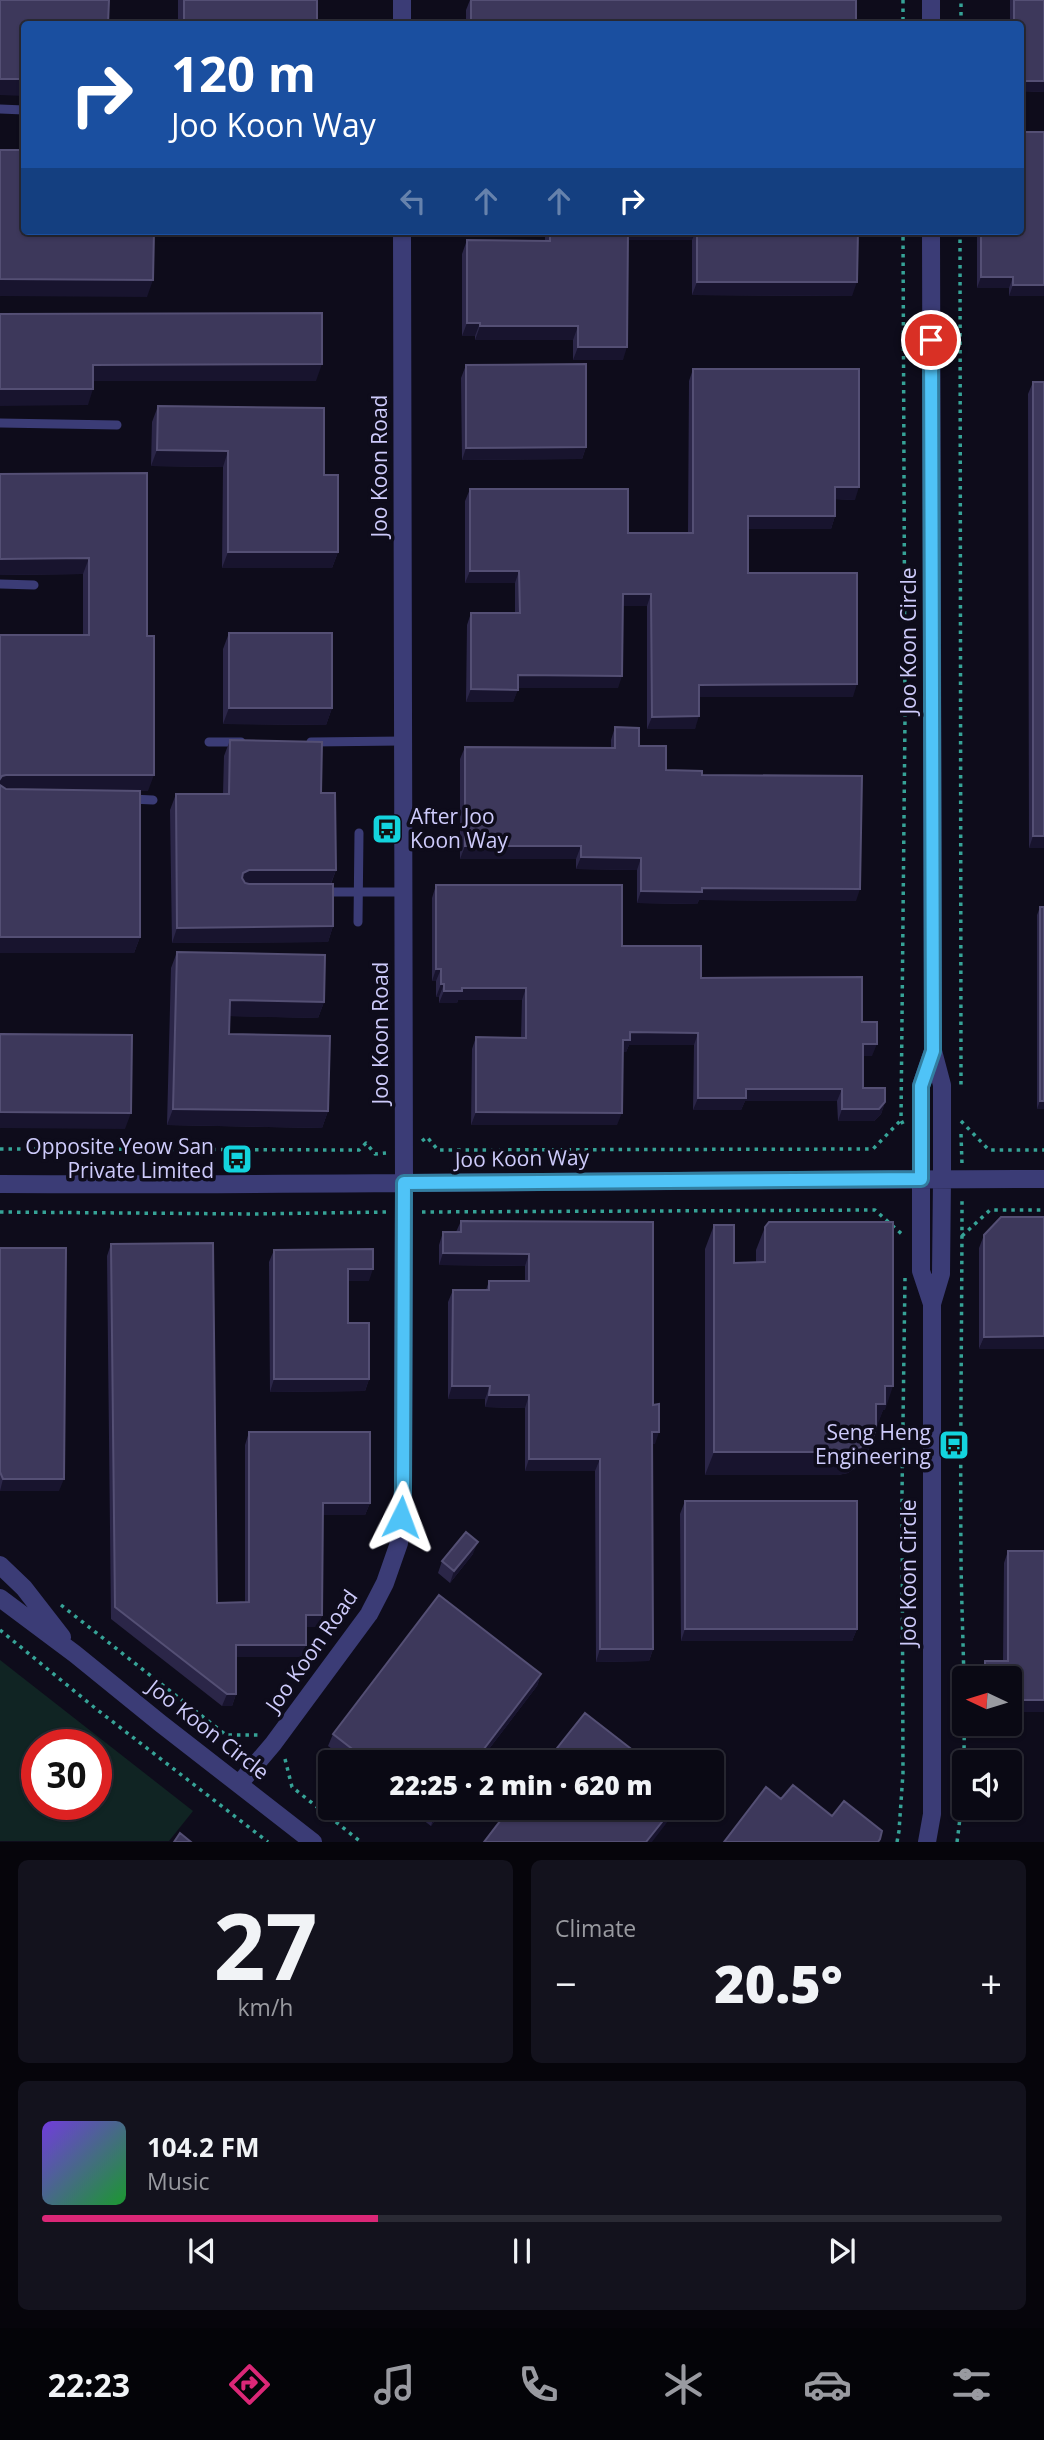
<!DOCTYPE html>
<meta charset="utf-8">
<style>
body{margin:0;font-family:"Open Sans",sans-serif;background:#13121d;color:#f1f3f6;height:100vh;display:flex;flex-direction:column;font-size:26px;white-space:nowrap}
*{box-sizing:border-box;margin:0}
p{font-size:23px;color:#999aa0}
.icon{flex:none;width:38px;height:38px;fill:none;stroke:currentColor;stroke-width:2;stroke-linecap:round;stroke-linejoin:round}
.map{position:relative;height:1842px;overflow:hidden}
.side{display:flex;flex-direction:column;gap:18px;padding:18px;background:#06050b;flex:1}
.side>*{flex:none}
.top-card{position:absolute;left:21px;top:21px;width:1003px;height:214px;border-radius:7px;box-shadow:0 2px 5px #0004,0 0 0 2px #2a2a34;background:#1a4fa0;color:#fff;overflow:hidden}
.needle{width:46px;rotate:274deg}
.fabs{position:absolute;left:952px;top:1666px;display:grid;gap:14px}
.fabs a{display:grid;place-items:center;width:70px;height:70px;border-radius:7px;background:#0a0914;box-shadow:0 2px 5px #0004,0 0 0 2px #2a2a34;font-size:35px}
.speed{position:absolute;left:21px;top:1729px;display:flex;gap:14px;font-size:35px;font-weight:700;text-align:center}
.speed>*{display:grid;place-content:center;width:91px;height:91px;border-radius:50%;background:#0a0914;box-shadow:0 2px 5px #0004,0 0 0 2px #2a2a34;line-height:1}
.speed .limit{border:10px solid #d22;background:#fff;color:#111}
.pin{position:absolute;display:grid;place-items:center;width:60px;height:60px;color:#fff;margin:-30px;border:4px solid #fff;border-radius:50%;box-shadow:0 2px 7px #0007}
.me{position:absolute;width:77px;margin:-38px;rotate:3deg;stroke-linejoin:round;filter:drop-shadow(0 0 5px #0008)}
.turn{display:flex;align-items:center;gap:24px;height:147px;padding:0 35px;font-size:32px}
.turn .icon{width:91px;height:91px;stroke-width:2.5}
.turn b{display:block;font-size:49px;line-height:60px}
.lanes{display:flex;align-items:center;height:66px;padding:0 35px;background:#0003;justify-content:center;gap:35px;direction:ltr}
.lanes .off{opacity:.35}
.big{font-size:52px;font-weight:800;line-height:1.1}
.side .tile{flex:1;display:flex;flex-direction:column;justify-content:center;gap:10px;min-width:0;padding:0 24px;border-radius:10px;background:#13121d}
.side .dial{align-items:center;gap:0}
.dial b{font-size:91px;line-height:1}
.song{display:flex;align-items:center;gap:21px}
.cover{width:84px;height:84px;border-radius:10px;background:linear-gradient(135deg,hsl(260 70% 55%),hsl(130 70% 35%))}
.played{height:7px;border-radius:4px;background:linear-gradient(90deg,#db2777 35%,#2a2a34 35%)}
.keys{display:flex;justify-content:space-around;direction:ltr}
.heat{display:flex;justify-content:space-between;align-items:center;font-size:38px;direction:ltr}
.side .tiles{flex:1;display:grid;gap:18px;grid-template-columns:1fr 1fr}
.tile:last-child{grid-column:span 2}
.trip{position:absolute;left:318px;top:1750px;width:406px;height:70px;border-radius:7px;background:#0a0914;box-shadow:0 2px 5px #0004,0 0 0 2px #2a2a34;font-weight:800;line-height:70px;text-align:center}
.tabs{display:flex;height:112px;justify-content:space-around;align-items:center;background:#040408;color:#999aa0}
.tabs .icon{width:49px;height:49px}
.tabs .current{color:#db2777}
.tabs b{font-size:32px;color:#f1f3f6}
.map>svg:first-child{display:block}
.green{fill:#102423;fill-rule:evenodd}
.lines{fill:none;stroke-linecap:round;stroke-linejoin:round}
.path{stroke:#36a397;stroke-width:3.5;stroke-dasharray:3.5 5;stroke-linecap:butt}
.service{stroke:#3b3c76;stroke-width:9}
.minor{stroke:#3b3c76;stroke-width:18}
.wall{fill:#2b2648}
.shaded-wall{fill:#18142e}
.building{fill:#3d385b;stroke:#544f74;stroke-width:2}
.route-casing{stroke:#337fa1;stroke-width:18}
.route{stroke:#4fc3f7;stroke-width:12}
.labels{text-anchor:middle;stroke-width:7;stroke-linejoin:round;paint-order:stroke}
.street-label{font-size:21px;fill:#cecbfb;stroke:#0e0c1b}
.poi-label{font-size:21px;fill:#cecbfb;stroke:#0e0c1b;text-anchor:end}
</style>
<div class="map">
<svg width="1044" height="1842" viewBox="0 0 1044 1842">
<rect width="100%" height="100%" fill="#0e0c1b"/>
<!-- green -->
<path class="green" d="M0 1660 193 1811 169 1841H0ZM37 1745H96V1804H37Z"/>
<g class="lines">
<!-- path -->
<path class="path" d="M903 0V24
M961 24V0
M960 231 961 1087
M961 1121 989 1150H1044
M903 1124 901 1120 905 718 903 231
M961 1134 962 1164
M422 1141 427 1137 438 1150 873 1149 901 1120
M0 1149 359 1150 366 1143 375 1154 386 1153
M0 1212 254 1214 386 1212
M422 1212 875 1210 904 1236
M962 1236 990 1210H1044
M61 1605 226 1735H260
M0 1630 95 1708 268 1842
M285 1759 292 1787 361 1842
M897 1842 899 1831 903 1773 902 1494 905 1278
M957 1842C970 1749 962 1653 961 1559 960 1438 962 1317 962 1197"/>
<!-- service -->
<path class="service" d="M0 109 24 110
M0 423 117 425
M0 584 34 585
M209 742H241
M311 742 403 741
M131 799 153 800
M321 892H404
M358 922 359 833"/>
<!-- minor -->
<path class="minor" d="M402 0V24
M931 24V0
M931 231 933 1051 942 1085V1179L941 1274 932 1304
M0 1184C348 1186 696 1179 1044 1179
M0 1565 24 1588 62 1637
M0 1598 75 1654 160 1723 313 1842
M239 1784 273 1744 369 1614 385 1583 399 1543 403 1491 404 1183 402 231
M927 1842 932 1814V1304L921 1271V1086L933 1051"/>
</g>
<!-- wall -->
<path class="wall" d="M178 0H317V24H178Z
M470 0H856V24H466V10Z
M1010 0H1044V92L1020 91V24H1010Z
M545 231H858L852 296 692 295V240H628L623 360H573V340H475V336H462V254L467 240 545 241Z
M977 231H1020L1044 296H1009V288H977Z
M466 365 586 447 582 459 462 460 461 378Z
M693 369 855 500 835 499V516L831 529H748V573L853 697H699L695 729H647V606H623L618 688H518L513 702H466L467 625 471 613H515V583H465V501L470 489 628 533H688L689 381Z
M1033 382 1044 848H1029L1028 394Z
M158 406 324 475 338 552 332 568H222L223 467 151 466 152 422Z
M147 473 148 791H140V937L134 953H0V635H83V574L0 575Z
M229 633 332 708 326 725 223 724V649Z
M615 727 639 746 666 770 702 775 856 901 699 900 697 904 637 903V870L576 869V859H460V759L465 747 611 748V740Z
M230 740 321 793 336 870 331 884 333 926 328 942 172 943 170 810 176 794H223L224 756Z
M436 885 622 946 701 978 862 1022 872 1056H863V1088L885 1102 881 1114 874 1121H838L837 1101H745L741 1110H693L694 1045H629L626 1052H622L617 1125H471L472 1049 476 1037 521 1038 522 1000H458L457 1003H439V997H436V981H432V898Z
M1040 907H1044V1109H1037V915Z
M177 952 324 1002 318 1018 230 1016 229 1034 328 1111 322 1128 167 1125 171 968Z
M1044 1217 979 1349V1248L984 1235Z
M461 1221 653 1222V1405L655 1444H652L653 1649 649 1661 596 1662 595 1471H525V1408L485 1407V1399H448V1302L453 1290H486L489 1281H525V1266L439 1265V1245L443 1232H456Z
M714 1225 734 1263 756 1262V1250L765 1227 885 1410H883L876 1427 865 1460 848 1473 838 1475H705V1249Z
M111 1244 217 1603 245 1602V1445L249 1432 370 1503 365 1515H323L322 1615 318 1627H306L302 1657H236V1694L232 1706H222L111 1619 107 1256Z
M0 1248 59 1491H0Z
M274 1250 369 1281H348V1323L369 1379 365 1391 270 1392 269 1262Z
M685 1501 857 1629 852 1641H681L680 1514Z
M1008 1551 1044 1712H1010V1678H981V1673L985 1661H1003L1004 1563Z
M473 1554 450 1583 438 1573 442 1561Z
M541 1674 537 1686 479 1762H349L328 1746 333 1734Z
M407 1808H444L431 1826Z"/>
<!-- shaded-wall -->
<path class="shaded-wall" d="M0 79H24V96L0 95Z
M1020 81H1044V92L1020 91Z
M626 231H696L692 240H623Z
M981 277H1013L1009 288H977Z
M0 279 153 280 147 297 0 296Z
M697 282H857L852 296 692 295Z
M1013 285H1044V296H1009Z
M467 323H480L475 336H462Z
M480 326H578L573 340H475Z
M578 347H627L623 360H573Z
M322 364 316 381H87L93 365Z
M0 389H93L88 405 0 406Z
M586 447 582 459 462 460 466 448Z
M157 450 228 451 223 467 151 466Z
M835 487H859L855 500 830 499Z
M748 516H835L831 529H743Z
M228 552H338L332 568H222Z
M89 558 83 574 0 575V559Z
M470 571H519L515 583H465Z
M623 594H651L647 606H618Z
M518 675 622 676 618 688H513Z
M857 684 853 697H694L699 685Z
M471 689 518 690 513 702H466Z
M229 708H332L326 725 223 724Z
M699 716 695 729H647L652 717Z
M6 775H154L148 791H0V779L2 776Z
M1033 836H1044V848H1029Z
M465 846H581L576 859H460Z
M581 857 641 858 637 870 576 869Z
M249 870H336L330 885 237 889 243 873Z
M702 888 860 889 856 901 699 900 697 904 637 903 641 891Z
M333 926 328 942 172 943 177 928Z
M0 937H140L134 953H0Z
M436 969H441L436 981H432Z
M441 984H444L439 997H436Z
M462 988H526L522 1000H458L457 1003H439L444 991Z
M230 1000 324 1002 318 1018 224 1016Z
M630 1032 698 1033 694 1045H629L626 1052H618L623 1040Z
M863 1044H877L872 1056H859Z
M746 1089H842L837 1101H745L741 1110H693L698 1098Z
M1040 1101H1044V1109H1037Z
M885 1102 881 1114 874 1121H838L842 1109Z
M173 1109 328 1111 322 1128 167 1125Z
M0 1112 131 1113 125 1129 0 1128Z
M476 1112 622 1113 617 1125H471Z
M443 1253 529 1254 525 1266 439 1265Z
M348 1269H373L369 1281H344Z
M1044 1336V1349H979L984 1337Z
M274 1379H369L365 1391 270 1392Z
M452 1386H490L485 1399H448Z
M885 1386H893L885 1410H883L877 1427H868L876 1404Z
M489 1395H529L525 1408 485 1407Z
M652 1432H659L655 1444H648Z
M873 1437 865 1460 848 1473 838 1475H705L714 1452Z
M529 1459H600L595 1471H525Z
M3 1479H64L59 1491H0Z
M323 1503H370L365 1515H318Z
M478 1542 473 1554 450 1583 454 1571Z
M306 1615H322L318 1627H302Z
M685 1629H857L852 1641H681Z
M236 1645H306L302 1657H231Z
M600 1649H653L649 1661 596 1662Z
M541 1674 537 1686 479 1762H474Z
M227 1694H236L232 1706H222Z
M1010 1700H1044V1712H1010Z
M440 1808H444L431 1826 435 1813Z
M673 1808H678L652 1842H646Z"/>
<!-- building -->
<path class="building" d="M0 0H109L108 24H24V79H0Z
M184 0H317V24H184Z
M471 0H856V24H471Z
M1014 0H1044V81H1020V24H1014Z
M1020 132H1044V285H1013V277H981V231H1020Z
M0 150H24V231H154L153 280 0 279Z
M550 231H628L627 347H578V326H480V323H467V240L550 241Z
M697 231H858L857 282H697Z
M322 313V364L93 365V389H0V314Z
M586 364V447L466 448V365Z
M693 369H859V487H835V516H748V573H857V684L699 685V716L652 717 651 594H623L622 676 518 675V690L471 689V613H520L519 571H470V489H628V533H693Z
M1033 382H1044V836H1033Z
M158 406 324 408V475H338V552H228V451L157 450Z
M147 473V636H154V775H6L2 776 0 779V635H89V558L0 559V474Z
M229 633H332V708H229Z
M615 727 639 728V746H666V770L702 771V775L862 776 860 889 702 888V892L641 891V858L581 857V846H465V747L615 748Z
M230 740 322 742 321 793H335L336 870H249L243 873 242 878 245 883 249 884H333V926L177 928 176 794H229Z
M0 785 6 789 140 791V937H0Z
M436 885H622V946H701V978L862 977V1022H877V1044H863V1088H885V1102L879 1109H842V1089H746V1098H698V1033L630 1032V1040H623L622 1113 476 1112V1037L526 1038V988H462V991H444V984H441V969H436Z
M1040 907H1044V1101H1040Z
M177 952 325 955 324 1002 230 1000 229 1034 330 1036 328 1111 173 1109Z
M0 1034 132 1035 131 1113 0 1112Z
M1001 1217H1044V1336L984 1337V1235Z
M461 1221 653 1222V1405L659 1404V1432H652L653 1649H600V1459H529V1395H489L490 1386H452L453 1290H489V1281H529V1254L443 1253V1232H461Z
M769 1222H893V1386H885V1404H876V1428L873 1437 857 1450 846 1452H714V1225H734V1263L765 1262V1227Z
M213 1243 217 1603 249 1602V1432H370V1503H323L322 1615H306V1645H236V1694H227L115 1607 111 1244Z
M0 1248H66L64 1479H3L0 1472Z
M373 1249V1269H348V1323H369V1379H274V1250Z
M685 1501H857V1629H685Z
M466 1532 478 1542 454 1571 442 1561Z
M1008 1551H1044V1700H1010V1678H985V1661H1008Z
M439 1595 541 1674 474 1762H369L333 1734Z
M585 1713 648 1762H546Z
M793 1785 832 1816 844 1801 882 1831 880 1839 878 1842H724L766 1787 781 1799Z
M428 1808H440L435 1813Z
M510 1808H673L646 1842H484Z
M180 1833 191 1842H174Z"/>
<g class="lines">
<!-- route casing -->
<g class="route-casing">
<path id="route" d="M401 1517 403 1491 404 1183 921 1179V1086L933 1051 931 340"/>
</g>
<!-- route -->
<use href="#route" class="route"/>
</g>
<!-- icons -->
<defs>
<g id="bus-square" transform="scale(1.575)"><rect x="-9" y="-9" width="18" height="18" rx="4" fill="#13d4de" stroke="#0e0c1b"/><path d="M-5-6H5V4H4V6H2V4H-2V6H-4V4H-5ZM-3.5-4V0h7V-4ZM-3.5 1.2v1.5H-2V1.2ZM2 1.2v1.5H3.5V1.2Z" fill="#111"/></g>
</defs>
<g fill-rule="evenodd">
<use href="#bus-square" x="387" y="829"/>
<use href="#bus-square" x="237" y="1159"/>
<use href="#bus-square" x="954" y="1445"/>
</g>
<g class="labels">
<!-- street labels -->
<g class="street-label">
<text transform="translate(380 466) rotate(-90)" y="7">Joo Koon Road</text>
<text transform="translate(909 641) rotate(-90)" y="7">Joo Koon Circle</text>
<text transform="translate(381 1033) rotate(-90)" y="7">Joo Koon Road</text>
<text transform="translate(522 1159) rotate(-1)" y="7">Joo Koon Way</text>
<text transform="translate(909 1573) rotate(-90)" y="7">Joo Koon Circle</text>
<text transform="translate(312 1651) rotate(-55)" y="7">Joo Koon Road</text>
<text transform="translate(208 1730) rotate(38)" y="7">Joo Koon Circle</text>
</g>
<!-- poi labels -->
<g class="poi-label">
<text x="410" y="824" text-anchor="start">After Joo<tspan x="410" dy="24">Koon Way</tspan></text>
<text x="214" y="1154">Opposite Yeow San<tspan x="214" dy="24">Private Limited</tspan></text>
<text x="931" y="1440">Seng Heng<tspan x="931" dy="24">Engineering</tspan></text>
</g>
</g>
</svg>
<div class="fabs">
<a><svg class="needle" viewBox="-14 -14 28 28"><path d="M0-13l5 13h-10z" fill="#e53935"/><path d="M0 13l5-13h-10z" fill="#999aa0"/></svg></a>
<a><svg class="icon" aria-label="sound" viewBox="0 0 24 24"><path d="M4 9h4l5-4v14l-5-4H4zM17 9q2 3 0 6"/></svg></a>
</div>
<div class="speed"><div class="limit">30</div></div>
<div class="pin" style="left:931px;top:340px;background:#d93025"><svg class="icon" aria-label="arrive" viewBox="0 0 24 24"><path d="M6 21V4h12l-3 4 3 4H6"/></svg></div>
<svg class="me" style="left:401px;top:1517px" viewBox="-20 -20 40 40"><path d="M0-17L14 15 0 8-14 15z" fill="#4fc3f7" stroke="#fff" stroke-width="4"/></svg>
<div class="trip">22:25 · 2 min · 620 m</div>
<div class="top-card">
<div class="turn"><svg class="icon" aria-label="right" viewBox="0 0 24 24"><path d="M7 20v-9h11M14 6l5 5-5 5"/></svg><div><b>120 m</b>Joo Koon Way</div></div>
<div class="lanes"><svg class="icon off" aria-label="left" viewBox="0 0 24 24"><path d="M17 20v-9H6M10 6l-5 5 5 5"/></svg><svg class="icon off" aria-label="ahead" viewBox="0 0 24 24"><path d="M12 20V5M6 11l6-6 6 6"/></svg><svg class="icon off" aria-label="ahead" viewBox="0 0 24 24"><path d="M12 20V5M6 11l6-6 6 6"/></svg><svg class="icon" aria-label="right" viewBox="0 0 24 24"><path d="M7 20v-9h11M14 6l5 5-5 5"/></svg></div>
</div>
</div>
<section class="side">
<div class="tiles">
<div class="tile dial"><b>27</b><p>km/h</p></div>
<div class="tile"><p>Climate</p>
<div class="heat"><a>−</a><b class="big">20.5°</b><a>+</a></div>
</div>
<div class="tile">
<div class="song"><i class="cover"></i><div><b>104.2 FM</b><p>Music</p></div></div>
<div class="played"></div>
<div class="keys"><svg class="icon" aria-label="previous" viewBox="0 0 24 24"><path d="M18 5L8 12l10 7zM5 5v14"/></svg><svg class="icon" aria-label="pause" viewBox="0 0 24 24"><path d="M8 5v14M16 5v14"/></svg><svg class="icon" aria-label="next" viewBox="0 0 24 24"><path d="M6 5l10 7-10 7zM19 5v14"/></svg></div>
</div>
</div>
</section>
<nav class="tabs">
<b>22:23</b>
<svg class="icon current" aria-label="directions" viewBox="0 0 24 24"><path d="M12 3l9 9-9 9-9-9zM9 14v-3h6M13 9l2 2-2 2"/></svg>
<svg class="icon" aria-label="music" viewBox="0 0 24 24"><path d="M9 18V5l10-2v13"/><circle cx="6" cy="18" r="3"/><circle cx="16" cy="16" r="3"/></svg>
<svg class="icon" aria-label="phone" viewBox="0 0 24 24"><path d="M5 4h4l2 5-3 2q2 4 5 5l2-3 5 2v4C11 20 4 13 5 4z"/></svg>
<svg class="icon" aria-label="climate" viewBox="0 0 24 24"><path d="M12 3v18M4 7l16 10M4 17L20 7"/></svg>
<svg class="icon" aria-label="car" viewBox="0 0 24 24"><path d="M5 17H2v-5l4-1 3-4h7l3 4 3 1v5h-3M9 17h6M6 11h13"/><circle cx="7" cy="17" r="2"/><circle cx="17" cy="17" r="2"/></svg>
<svg class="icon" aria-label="filters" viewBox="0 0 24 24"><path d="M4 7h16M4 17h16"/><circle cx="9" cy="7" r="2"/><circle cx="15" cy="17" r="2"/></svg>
</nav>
